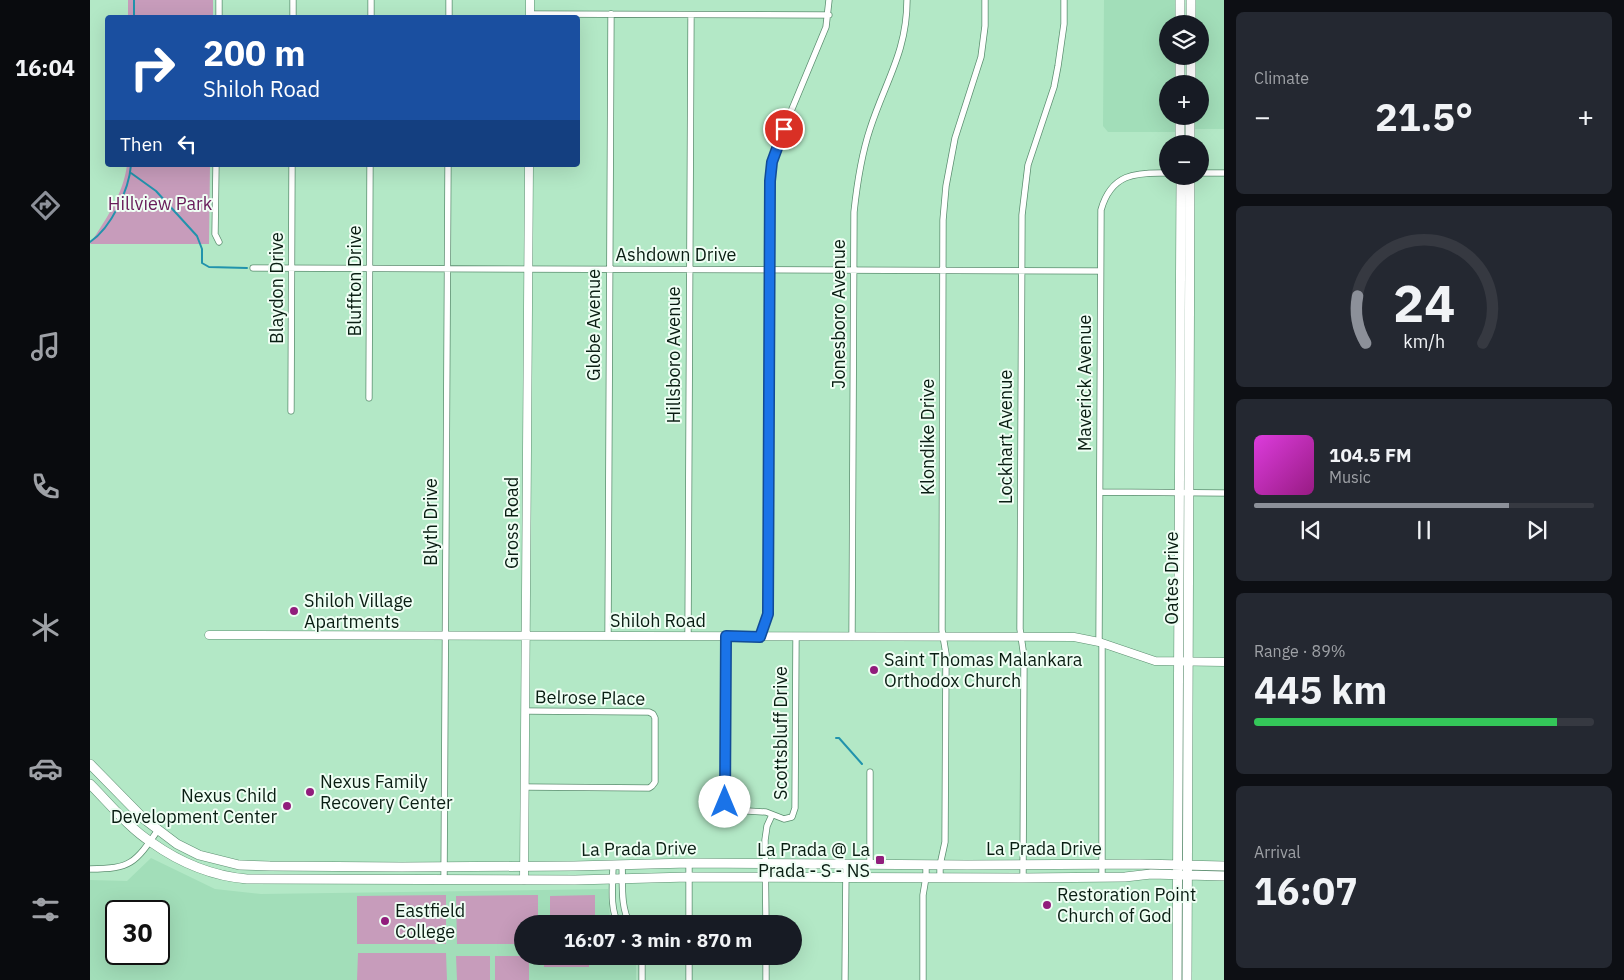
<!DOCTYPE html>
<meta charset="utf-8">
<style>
body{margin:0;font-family:"IBM Plex Sans",sans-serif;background:#242831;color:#f1f3f6;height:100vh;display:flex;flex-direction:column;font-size:19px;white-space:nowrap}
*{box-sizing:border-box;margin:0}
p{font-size:16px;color:#9ea1a6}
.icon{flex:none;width:28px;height:28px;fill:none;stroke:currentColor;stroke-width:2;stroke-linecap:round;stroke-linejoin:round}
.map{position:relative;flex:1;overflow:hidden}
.sheet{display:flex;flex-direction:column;gap:12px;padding:12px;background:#0d0f14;width:400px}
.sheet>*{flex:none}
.guide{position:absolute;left:15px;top:15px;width:475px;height:152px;border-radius:5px;box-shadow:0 5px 20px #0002;background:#1a4fa0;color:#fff;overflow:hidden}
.fabs{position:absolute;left:1069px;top:15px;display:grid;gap:10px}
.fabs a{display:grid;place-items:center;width:50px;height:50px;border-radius:50%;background:#171b24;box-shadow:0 5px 20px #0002;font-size:25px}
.speed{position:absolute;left:15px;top:900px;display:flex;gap:10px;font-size:25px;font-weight:700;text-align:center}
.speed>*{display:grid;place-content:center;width:65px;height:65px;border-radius:50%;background:#171b24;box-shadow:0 5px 20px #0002;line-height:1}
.speed .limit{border:2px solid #111;border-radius:8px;background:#fff;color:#111}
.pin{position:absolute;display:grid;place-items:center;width:42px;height:42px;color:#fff;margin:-21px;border:2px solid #fff;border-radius:50%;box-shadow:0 1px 5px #0007}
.me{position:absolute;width:55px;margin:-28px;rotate:0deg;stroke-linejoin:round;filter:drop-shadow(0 0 4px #0008)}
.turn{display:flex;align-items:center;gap:18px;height:105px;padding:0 15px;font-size:22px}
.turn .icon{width:65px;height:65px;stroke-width:2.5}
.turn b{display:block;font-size:35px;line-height:42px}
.then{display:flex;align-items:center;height:48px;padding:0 15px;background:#0003;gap:10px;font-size:19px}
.big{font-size:38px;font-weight:800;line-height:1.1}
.sheet .card{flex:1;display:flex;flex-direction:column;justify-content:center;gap:8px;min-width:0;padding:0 18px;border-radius:8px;background:#242831}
.sheet .dial{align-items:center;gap:0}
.dial svg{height:130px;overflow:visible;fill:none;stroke:#363941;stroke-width:7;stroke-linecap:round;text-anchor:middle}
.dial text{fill:#f1f3f6;stroke:none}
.song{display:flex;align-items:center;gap:15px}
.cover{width:60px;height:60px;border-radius:8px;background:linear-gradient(135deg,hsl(300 70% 55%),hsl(310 70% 35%))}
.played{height:5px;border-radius:2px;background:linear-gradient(90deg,#8c9099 75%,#363941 75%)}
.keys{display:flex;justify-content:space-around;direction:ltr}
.heat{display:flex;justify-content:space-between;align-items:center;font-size:28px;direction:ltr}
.charge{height:8px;border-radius:4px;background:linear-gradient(90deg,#34c759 89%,#363941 0)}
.trip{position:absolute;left:424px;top:915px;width:288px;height:50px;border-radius:25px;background:#171b24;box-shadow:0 5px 20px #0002;font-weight:800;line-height:50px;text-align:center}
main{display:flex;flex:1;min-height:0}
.tab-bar{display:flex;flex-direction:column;width:90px;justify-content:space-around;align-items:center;background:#090b0e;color:#9ea1a6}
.tab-bar .icon{width:35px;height:35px}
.tab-bar .on{color:#8c9099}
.tab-bar b{font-size:22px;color:#f1f3f6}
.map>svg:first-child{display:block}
.built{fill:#a2deb9;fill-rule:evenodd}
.green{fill:#c79cbb}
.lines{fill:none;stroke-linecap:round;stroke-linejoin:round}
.stream{stroke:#2193ac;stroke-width:2}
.minor-casing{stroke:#5c8e70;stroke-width:7}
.tertiary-casing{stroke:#5c8e70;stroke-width:9}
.secondary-casing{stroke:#5c8e70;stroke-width:10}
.minor{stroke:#fff;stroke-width:5.5}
.tertiary{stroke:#fff;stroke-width:8}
.secondary{stroke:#fff;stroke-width:9}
.route-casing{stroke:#114b97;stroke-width:12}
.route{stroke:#1a73e8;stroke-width:9}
.poi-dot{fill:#911d7c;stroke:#effef4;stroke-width:2}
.labels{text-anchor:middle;stroke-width:4;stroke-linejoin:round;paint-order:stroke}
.park-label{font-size:18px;fill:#681b59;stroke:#effef4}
.street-label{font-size:18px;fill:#091d12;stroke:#effef4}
.poi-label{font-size:18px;fill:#091d12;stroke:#effef4;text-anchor:start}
</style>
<main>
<nav class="tab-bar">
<b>16:04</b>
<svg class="icon on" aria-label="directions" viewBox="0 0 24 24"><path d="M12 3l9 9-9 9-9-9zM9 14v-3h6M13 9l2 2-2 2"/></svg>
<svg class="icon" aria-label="music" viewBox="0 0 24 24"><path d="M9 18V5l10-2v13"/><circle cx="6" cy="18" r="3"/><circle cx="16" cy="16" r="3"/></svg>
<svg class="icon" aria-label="phone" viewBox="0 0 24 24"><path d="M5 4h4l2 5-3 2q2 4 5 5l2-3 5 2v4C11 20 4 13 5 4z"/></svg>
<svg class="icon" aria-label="climate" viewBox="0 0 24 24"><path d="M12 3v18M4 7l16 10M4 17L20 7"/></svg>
<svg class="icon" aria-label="car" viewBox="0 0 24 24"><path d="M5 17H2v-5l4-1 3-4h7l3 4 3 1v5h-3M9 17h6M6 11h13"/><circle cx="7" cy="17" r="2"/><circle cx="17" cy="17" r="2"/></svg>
<svg class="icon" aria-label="filters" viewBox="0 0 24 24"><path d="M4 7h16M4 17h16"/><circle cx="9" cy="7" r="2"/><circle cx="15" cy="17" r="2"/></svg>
</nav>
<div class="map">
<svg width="1134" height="980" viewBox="0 0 1134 980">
<rect width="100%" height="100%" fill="#b3e8c6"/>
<!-- built -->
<path class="built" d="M1014 0H1085V24H1078V56H1085V84H1078V116H1085V132H1018L1013 126Z
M1105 0H1134V129H1104V116H1110V84H1104L1105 56H1110V24H1105Z
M61 858 125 889 171 894 518 889 520 919 523 924H432V956H546V980H0V880L37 881ZM26 911H69V954H26Z"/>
<!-- green -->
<path class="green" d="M38 0H123V17H38Z
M37 165H120L119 244H0C16 219 33 195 37 165Z
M356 895V944H267V896Z
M448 895V924H432V944H367L366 896Z
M505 895V924H460V896Z
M268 953H356L357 980H267Z
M366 956H400V980H367Z
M405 956H439V980H405Z
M454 956H499V967H454Z"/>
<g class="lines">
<!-- stream -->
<path class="stream" d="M44 18V0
M41 173 66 191 107 236 112 249V263L119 267 157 268
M0 242C21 228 39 190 41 165
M746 738H749L772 764"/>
<!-- minor casing -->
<g class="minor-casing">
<path id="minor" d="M440 14 739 15
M129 18V0
M203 18V0
M281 18V0
M359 18V0
M126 165 125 234 129 242
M1110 173H1134
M163 268 1010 271
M279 398 280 165
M201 411 202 165
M1010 492 1134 493
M518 636 521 14
M598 636 601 15
M636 636 635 802 637 807 641 810 676 812 694 819 702 817 705 808 706 637
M670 637 678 614 680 181 683 162 687 145 736 27 739 0
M762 637 764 212C767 184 771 156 780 129 795 82 817 52 817 0
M1009 642 1011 210C1021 174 1045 172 1078 173
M780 772V864
M435 787 559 788 562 786 565 782V718L563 714 559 712 435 711
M523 864C523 881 519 910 529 924
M532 864C533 884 530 906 540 924
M0 869C41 869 45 863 68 830
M1012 877V643
M850 878V865L855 842 856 654 852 630 853 220 856 186 865 138 891 57 895 26V0
M933 878 934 657 930 629 932 215 938 165 964 87 968 66 974 24V0
M354 880 358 165
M599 924V863
M676 924 675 840 677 826 682 815
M552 956V980
M599 980V956
M676 980V956
M755 980 756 864
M833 980V895L836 877V864"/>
</g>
<!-- tertiary casing -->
<g class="tertiary-casing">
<path id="tertiary" d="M440 0V18
M119 635 984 637 1009 642 1065 661 1134 662
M434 880 439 165"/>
</g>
<!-- secondary casing -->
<g class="secondary-casing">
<path id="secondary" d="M1090 24V0
M1101 24V0
M1090 56V84
M1101 84V56
M1090 116V144
M1100 144V116
M0 764 54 819 87 844 109 855 149 865 180 866 312 867 484 866 599 863 877 865 1050 864 1134 866
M0 784C19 803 38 827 61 842 89 862 122 876 157 879L485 880 599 877 933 878 1035 877 1061 874 1134 876
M1087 980 1091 176
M1097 980 1100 176"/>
</g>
<!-- minor -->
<use href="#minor" class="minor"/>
<!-- tertiary -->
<use href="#tertiary" class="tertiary"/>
<!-- secondary -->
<use href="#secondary" class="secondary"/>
</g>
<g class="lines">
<!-- route casing -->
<g class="route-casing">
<path id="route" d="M635 802 636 636 670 637 678 614 680 181 682 162 694 129"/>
</g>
<!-- route -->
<use href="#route" class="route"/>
</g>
<!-- markers -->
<g class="poi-dot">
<circle cx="204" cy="611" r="5"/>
<circle cx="784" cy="670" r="5"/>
<circle cx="220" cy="792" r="5"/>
<circle cx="197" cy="806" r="5"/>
<rect x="785" y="855" width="10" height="10" rx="2.5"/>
<circle cx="957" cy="905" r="5"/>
<circle cx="295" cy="921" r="5"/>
</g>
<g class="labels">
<!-- park labels -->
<g class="park-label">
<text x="70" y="210">Hillview Park</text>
</g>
<!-- street labels -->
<g class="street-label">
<text x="586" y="261">Ashdown Drive</text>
<text transform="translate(265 281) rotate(-90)" y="6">Bluffton Drive</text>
<text transform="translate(187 288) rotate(-90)" y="6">Blaydon Drive</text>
<text transform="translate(749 314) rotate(-90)" y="6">Jonesboro Avenue</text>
<text transform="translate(504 325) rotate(-90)" y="6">Globe Avenue</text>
<text transform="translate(584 355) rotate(-90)" y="6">Hillsboro Avenue</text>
<text transform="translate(995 383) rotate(-90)" y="6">Maverick Avenue</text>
<text transform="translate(838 437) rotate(-90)" y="6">Klondike Drive</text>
<text transform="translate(916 437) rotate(-90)" y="6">Lockhart Avenue</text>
<text transform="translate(341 522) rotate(-90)" y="6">Blyth Drive</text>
<text transform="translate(422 523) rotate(-90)" y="6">Gross Road</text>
<text transform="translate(1082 578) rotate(-90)" y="6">Oates Drive</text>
<text x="568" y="627">Shiloh Road</text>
<text transform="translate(500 698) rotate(1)" y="6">Belrose Place</text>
<text transform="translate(691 733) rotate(-90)" y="6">Scottsbluff Drive</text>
<text transform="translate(549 849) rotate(-1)" y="6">La Prada Drive</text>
<text x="954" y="855">La Prada Drive</text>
</g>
<!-- poi labels -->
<g class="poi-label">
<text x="214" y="607">Shiloh Village<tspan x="214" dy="21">Apartments</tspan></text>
<text x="794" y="666">Saint Thomas Malankara<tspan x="794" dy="21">Orthodox Church</tspan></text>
<text x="230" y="788">Nexus Family<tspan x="230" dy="21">Recovery Center</tspan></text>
<text x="187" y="802" text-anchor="end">Nexus Child<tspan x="187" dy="21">Development Center</tspan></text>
<text x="780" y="856" text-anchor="end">La Prada @ La<tspan x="780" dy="21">Prada - S - NS</tspan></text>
<text x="967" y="901">Restoration Point<tspan x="967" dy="21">Church of God</tspan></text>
<text x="305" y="917">Eastfield<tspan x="305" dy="21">College</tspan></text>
</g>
</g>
</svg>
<div class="fabs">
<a><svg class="icon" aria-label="layers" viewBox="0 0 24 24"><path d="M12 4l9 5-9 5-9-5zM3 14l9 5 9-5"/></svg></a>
<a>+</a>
<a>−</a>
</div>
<div class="speed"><div class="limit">30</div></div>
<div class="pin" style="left:694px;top:129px;background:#d93025"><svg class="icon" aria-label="arrive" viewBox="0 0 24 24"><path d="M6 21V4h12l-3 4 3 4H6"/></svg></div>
<svg class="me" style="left:635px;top:802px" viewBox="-20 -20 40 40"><circle r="19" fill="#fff"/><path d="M0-13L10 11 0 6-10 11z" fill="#1a73e8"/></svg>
<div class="trip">16:07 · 3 min · 870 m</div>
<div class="guide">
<div class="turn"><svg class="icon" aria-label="right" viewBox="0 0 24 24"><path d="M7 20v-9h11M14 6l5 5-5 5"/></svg><div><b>200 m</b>Shiloh Road</div></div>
<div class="then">Then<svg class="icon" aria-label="left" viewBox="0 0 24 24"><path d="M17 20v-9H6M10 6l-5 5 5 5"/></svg></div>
</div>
</div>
<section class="sheet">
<div class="card"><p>Climate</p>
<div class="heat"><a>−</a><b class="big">21.5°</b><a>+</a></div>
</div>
<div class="card dial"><svg viewBox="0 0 100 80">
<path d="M14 69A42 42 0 1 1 86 69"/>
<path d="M14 69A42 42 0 0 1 9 40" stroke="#8c9099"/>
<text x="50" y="56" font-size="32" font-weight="700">24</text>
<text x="50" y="72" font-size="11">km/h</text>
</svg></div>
<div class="card">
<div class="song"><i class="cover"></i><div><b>104.5 FM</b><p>Music</p></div></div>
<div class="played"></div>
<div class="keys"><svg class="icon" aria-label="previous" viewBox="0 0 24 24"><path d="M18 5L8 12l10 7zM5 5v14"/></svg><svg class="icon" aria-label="pause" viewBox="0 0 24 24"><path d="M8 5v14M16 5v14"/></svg><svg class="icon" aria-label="next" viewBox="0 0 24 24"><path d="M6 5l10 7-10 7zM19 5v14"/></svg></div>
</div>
<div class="card"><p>Range · 89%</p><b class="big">445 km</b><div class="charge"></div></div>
<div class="card"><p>Arrival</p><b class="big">16:07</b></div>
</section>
</main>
